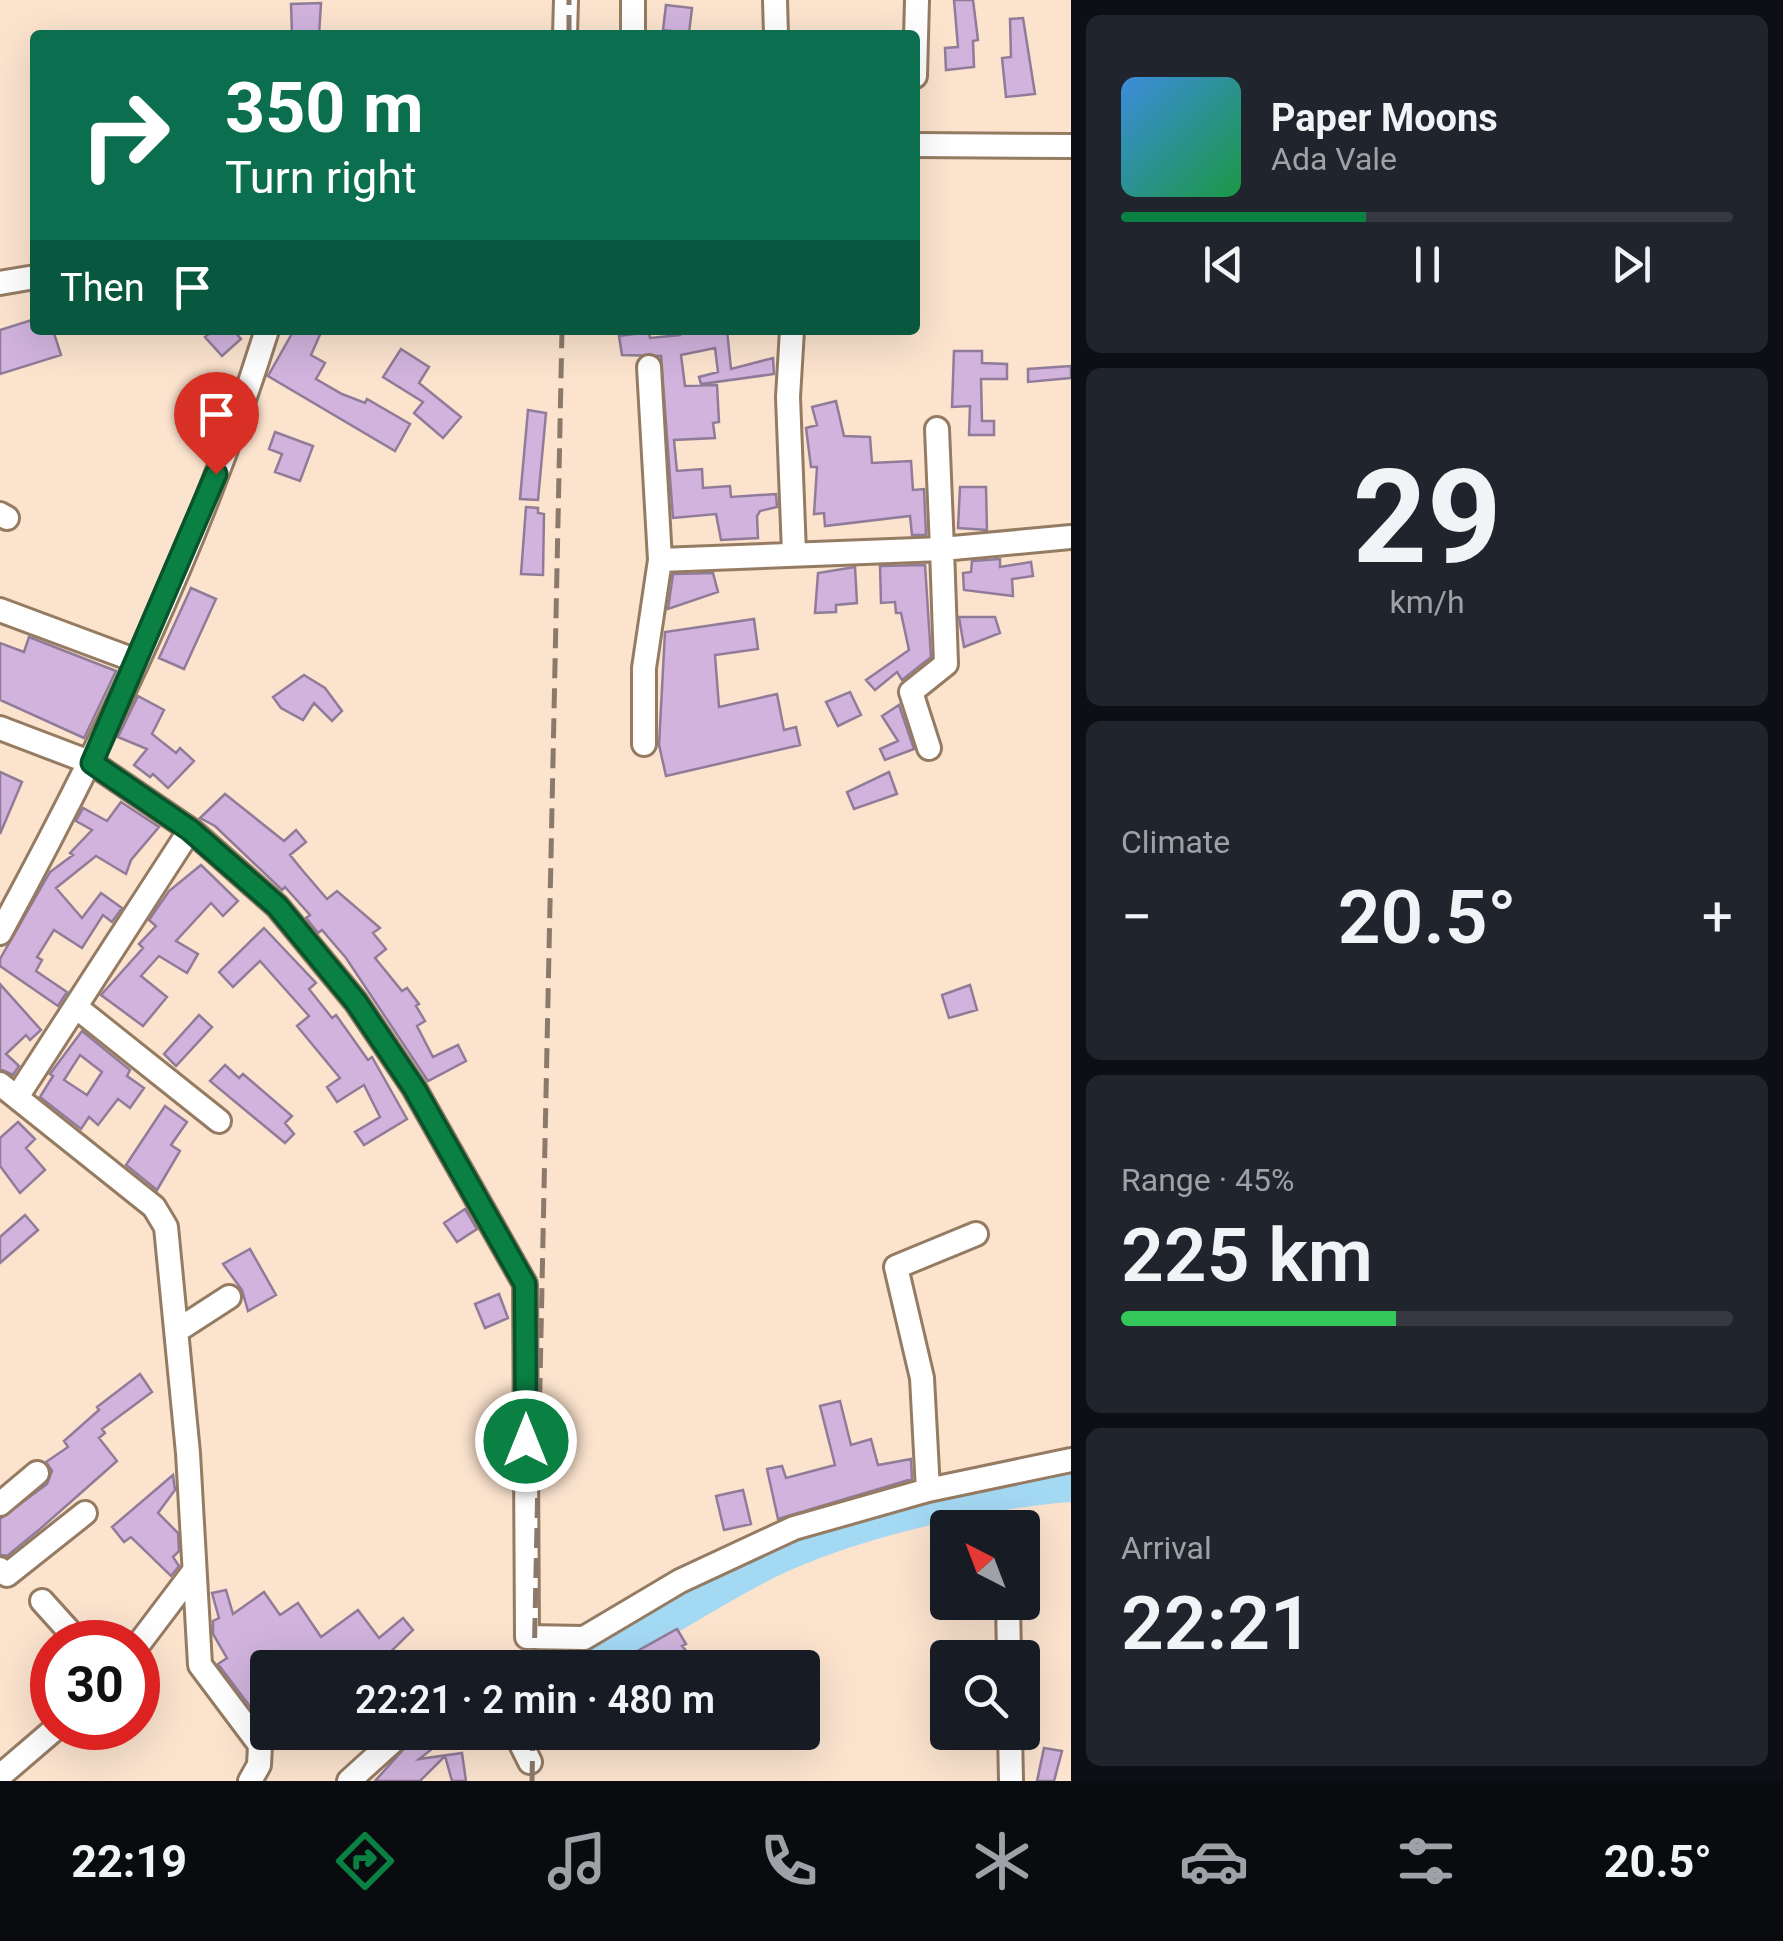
<!DOCTYPE html>
<meta charset="utf-8">
<style>
body{margin:0;font-family:Roboto,sans-serif;background:#20242c;color:#f1f3f6;height:100vh;display:flex;flex-direction:column;font-size:38px;white-space:nowrap}
*{box-sizing:border-box;margin:0}
p{font-size:32px;color:#9ea1a6}
.icon{flex:none;width:55px;height:55px;fill:none;stroke:currentColor;stroke-width:2;stroke-linecap:round;stroke-linejoin:round}
.map{position:relative;flex:1;overflow:hidden}
.sheet{display:flex;flex-direction:column;gap:15px;padding:15px;background:#0d0f14;width:712px}
.sheet>*{flex:none}
.top-card{position:absolute;left:30px;top:30px;width:890px;height:305px;border-radius:10px;box-shadow:0 10px 40px #0002;background:#0b6e4f;color:#fff;overflow:hidden}
.needle{width:65px;rotate:318deg}
.fabs{position:absolute;left:930px;top:1510px;display:grid;gap:20px}
.fabs a{display:grid;place-items:center;width:110px;height:110px;border-radius:10px;background:#171b24;box-shadow:0 10px 40px #0002;font-size:50px}
.speed{position:absolute;left:30px;top:1620px;display:flex;gap:20px;font-size:50px;font-weight:700;text-align:center}
.speed>*{display:grid;place-content:center;width:130px;height:130px;border-radius:50%;background:#171b24;box-shadow:0 10px 40px #0002;line-height:1}
.speed .limit{border:15px solid #d22;background:#fff;color:#111}
.pin{position:absolute;display:grid;place-items:center;width:85px;height:85px;color:#fff;margin:-102px -42px;border-radius:50% 50% 50% 0;rotate:-45deg;box-shadow:0 0 10px #0007}
.pin .icon{rotate:45deg}
.me{position:absolute;width:110px;margin:-55px;rotate:0deg;stroke-linejoin:round;filter:drop-shadow(0 0 8px #0008)}
.turn{display:flex;align-items:center;gap:35px;height:210px;padding:0 30px;font-size:45px}
.turn .icon{width:130px;height:130px;stroke-width:2.5}
.turn b{display:block;font-size:70px;line-height:85px}
.then{display:flex;align-items:center;height:95px;padding:0 30px;background:#0003;gap:20px;font-size:38px}
.big{font-size:75px;font-weight:600;line-height:1.1}
.sheet .tile{flex:1;display:flex;flex-direction:column;justify-content:center;gap:15px;min-width:0;padding:0 35px;border-radius:15px;background:#20242c}
.sheet .dial{align-items:center;gap:0}
.dial b{font-size:130px;line-height:1}
.song{display:flex;align-items:center;gap:30px}
.cover{width:120px;height:120px;border-radius:15px;background:linear-gradient(135deg,hsl(210 70% 55%),hsl(140 70% 35%))}
.played{height:10px;border-radius:5px;background:linear-gradient(90deg,#0b8043 40%,#363941 40%)}
.keys{display:flex;justify-content:space-around;direction:ltr}
.heat{display:flex;justify-content:space-between;align-items:center;font-size:55px;direction:ltr}
.charge{height:15px;border-radius:8px;background:linear-gradient(90deg,#34c759 45%,#363941 0)}
.trip{position:absolute;left:250px;top:1650px;width:570px;height:100px;border-radius:10px;background:#171b24;box-shadow:0 10px 40px #0002;font-weight:600;line-height:100px;text-align:center}
.dock{display:flex;height:160px;justify-content:space-around;align-items:center;background:#090b0e;color:#9ea1a6}
.dock .icon{width:70px;height:70px}
.dock .on{color:#0b8043}
.dock b{font-size:45px;color:#f1f3f6}
main{display:flex;flex:1;min-height:0}
.map>svg:first-child{display:block}
.lines{fill:none;stroke-linecap:round;stroke-linejoin:round}
.river{stroke:#a4d9f4;stroke-width:30}
.building{fill:#d1b3dd;stroke:#907c98;stroke-width:2.5;fill-rule:evenodd}
.minor-casing{stroke:#957b62;stroke-width:28}
.minor{stroke:#fff;stroke-width:22}
.rail{stroke:#8b7a6b;stroke-width:5;stroke-dasharray:20 10;stroke-linecap:butt}
.route-casing{stroke:#07532c;stroke-width:25}
.route{stroke:#0b8043;stroke-width:18}
</style>
<main>
<div class="map">
<svg width="1071" height="1781" viewBox="0 0 1071 1781">
<rect width="100%" height="100%" fill="#fbe3ce"/>
<g class="lines">
<!-- river -->
<path class="river" d="M558 1668C638 1650 708 1590 783 1557 861 1522 985 1493 1071 1487"/>
</g>
<!-- building -->
<path class="building" d="M954 0H973L978 40 973 41 974 67 946 70 945 48 958 47Z
M321 3 319 35H292L291 4Z
M666 5 692 8 689 33 663 30Z
M1023 18 1035 94 1006 97 1002 58 1011 57 1010 19Z
M35 319V330H53L61 355 0 374V330Z
M213 330H233L241 339 222 356 205 337Z
M294 330H322L311 355 325 363 316 379 342 394 365 403 367 399 410 424 395 451 268 376Z
M680 330H727L731 369 773 358 774 374 701 384 699 377 718 372 715 348 681 355 685 386 717 385 719 422 713 423 715 438 674 440 677 471 702 469 703 488 730 486 731 497 776 494 777 507 760 511 757 516 758 538 721 540 716 514 673 518 661 356 622 355 619 336 649 332 650 338 680 335Z
M401 349 429 367 419 383 461 417 443 438 414 413 423 402 383 377Z
M954 351H982V363L1007 364V379H981L982 421H994V435H969L970 406 952 407Z
M1071 366V378L1028 382V369Z
M836 401 844 436 870 437 872 463 911 461 913 490 924 489 926 535H912L910 516 825 526 824 513 814 514 817 467H811L806 428 817 425 812 407Z
M528 410 546 413 538 500 520 499Z
M275 432 313 446 300 481 275 472 282 454 269 449Z
M960 487H986L987 530 958 528Z
M526 507 538 508V513L544 514 543 575 521 574Z
M1000 559V567L1031 562 1033 576 1012 579 1013 596 964 590 963 573 971 572 972 561Z
M925 565 931 657 902 680 897 672 875 690 866 680 909 650 901 613H896L895 602 881 603 880 566Z
M855 567 857 603 836 605V612L815 613 818 573Z
M713 573 718 592 668 609 673 574Z
M191 588 216 599 184 669 159 658Z
M959 617H995L1000 633 964 647Z
M754 619 758 649 715 655 719 707 777 694 784 730 796 727 800 745 666 776 659 745 665 632Z
M29 637 116 671 84 738 0 700V643L24 652Z
M304 675 325 688 342 711 332 721 314 703 303 720 281 708 273 697Z
M850 692 861 715 838 726 826 702Z
M138 696 164 710 152 734 176 753 180 748 194 761 168 788 153 774 150 777 134 765 147 749 118 737Z
M899 705 914 749 885 760 880 749 898 741 882 716Z
M0 772 22 782 0 834Z
M889 772 897 794 854 809 847 792Z
M225 794 284 841 296 830 306 842 290 855 303 871 327 899 337 891 380 928 373 933 386 949 375 958 402 991 407 988 419 1004 416 1006 425 1021 417 1026 433 1057 458 1045 466 1061 428 1081 346 958 322 930 318 933 306 918 310 915 285 887 282 890 215 826 200 818Z
M121 802 159 827 131 860 126 874 96 856 56 888 82 918 101 893 122 908 112 922 103 915 82 948 54 930 37 957 42 960 36 971 67 992 58 1006 0 966V959L50 872 73 855 70 853 92 830 76 821 83 808 107 821Z
M201 865 238 901 223 916 211 903 176 941 198 954 187 973 159 956 141 976 167 997 143 1026 101 995 143 948 139 944 156 926 149 920 169 891Z
M264 928 316 983 309 989 332 1018 336 1015 368 1060 372 1057 407 1119 364 1145 355 1132 380 1117 364 1085 337 1102 327 1087 340 1078 297 1026 309 1016 260 961 233 987 219 972Z
M0 984 41 1030 30 1040 26 1035 6 1054 19 1066 13 1075 0 1069Z
M970 985 977 1010 949 1018 942 995Z
M199 1015 212 1027 176 1066 164 1054Z
M82 1031 130 1070 127 1076 144 1088 130 1108 118 1099 98 1125 89 1117 81 1129 40 1097 53 1076 50 1074ZM80 1055 102 1072 87 1095 64 1080Z
M225 1065 239 1078 243 1074 292 1116 285 1123 294 1134 285 1143 210 1081Z
M165 1106 187 1122 171 1145 180 1151 157 1190 126 1165Z
M18 1122 35 1139 26 1148 45 1170 20 1193 0 1166V1138Z
M465 1209 477 1229 457 1242 444 1223Z
M25 1215 38 1230 0 1263V1237Z
M250 1249 276 1295 248 1311 242 1290 223 1264Z
M499 1294 508 1318 485 1328 475 1304Z
M140 1374 152 1392 102 1429 105 1433 99 1438 117 1461 40 1529 7 1556 0 1554V1519L47 1484 52 1471 46 1462 68 1447 64 1441 99 1410 97 1407Z
M840 1401 851 1445 871 1439 878 1465 911 1459 912 1479 778 1519 767 1469 782 1466 786 1478 835 1465 820 1406Z
M173 1475 175 1490 158 1513 178 1533 179 1551 173 1557 179 1566 171 1576 131 1537 124 1542 112 1527Z
M743 1490 751 1524 724 1530 716 1496Z
M226 1590 233 1614 264 1592 280 1615 298 1603 321 1637 358 1610 379 1638 403 1618 413 1630 374 1668H268V1705L255 1713 218 1664 227 1658 213 1634V1621L219 1618 212 1593Z
M677 1629 686 1644 682 1646 701 1668H607Z
M419 1732H454L419 1759 462 1753 466 1781H452L445 1756 420 1781H375Z
M1044 1748 1062 1751 1054 1781H1037Z"/>
<g class="lines">
<!-- minor casing -->
<g class="minor-casing">
<path id="minor" d="M775 0 776 35
M565 35 566 0
M633 35V0
M915 76 917 0
M915 145 1071 146
M0 283 35 277
M792 330 788 397 794 553
M937 429 942 549 1071 537
M0 514 7 518
M660 560 942 549 946 664 911 692 929 748
M0 610 137 661
M0 728 92 763 192 831 277 906 356 1002 414 1088 525 1284 527 1637 584 1638 680 1581 794 1528 928 1490 1071 1460
M644 744V668L660 560 649 367
M0 933C105 740 201 541 267 330
M76 1007 219 1121
M0 1084 154 1207 166 1227 188 1453 200 1665 260 1745 259 1765 250 1781
M17 1097 190 830
M178 1330 229 1297
M928 1490 922 1378 896 1267 976 1234
M0 1504 37 1473
M0 1569 7 1575 85 1513
M42 1601 79 1642
M1008 1602 1009 1658
M138 1645 194 1571
M515 1732 530 1762
M1010 1732 1011 1781
M0 1776 56 1728
M349 1781 403 1732"/>
</g>
<!-- minor -->
<use href="#minor" class="minor"/>
<!-- rail -->
<path class="rail" d="M569 35V0
M534 1668 562 330
M532 1781 533 1732"/>
</g>
<g class="lines">
<!-- route casing -->
<g class="route-casing">
<path id="route" d="M216 474 92 763 190 830 277 906 356 1002 414 1088 525 1284 526 1441"/>
</g>
<!-- route -->
<use href="#route" class="route"/>
</g>
</svg>
<div class="fabs">
<a><svg class="needle" viewBox="-14 -14 28 28"><path d="M0-13l5 13h-10z" fill="#e53935"/><path d="M0 13l5-13h-10z" fill="#9ea1a6"/></svg></a>
<a><svg class="icon" aria-label="search" viewBox="0 0 24 24"><circle cx="10" cy="10" r="6"/><path d="M15 15l6 6"/></svg></a>
</div>
<div class="speed"><div class="limit">30</div></div>
<div class="pin" style="left:216px;top:474px;background:#d93025"><svg class="icon" aria-label="arrive" viewBox="0 0 24 24"><path d="M6 21V4h12l-3 4 3 4H6"/></svg></div>
<svg class="me" style="left:526px;top:1441px" viewBox="-20 -20 40 40"><circle r="17" fill="#0b8043" stroke="#fff" stroke-width="3"/><path d="M0-11L8 9 0 5-8 9z" fill="#fff"/></svg>
<div class="trip">22:21 · 2 min · 480 m</div>
<div class="top-card">
<div class="turn"><svg class="icon" aria-label="right" viewBox="0 0 24 24"><path d="M7 20v-9h11M14 6l5 5-5 5"/></svg><div><b>350 m</b>Turn right</div></div>
<div class="then">Then<svg class="icon" aria-label="arrive" viewBox="0 0 24 24"><path d="M6 21V4h12l-3 4 3 4H6"/></svg></div>
</div>
</div>
<section class="sheet">
<div class="tile">
<div class="song"><i class="cover"></i><div><b>Paper Moons</b><p>Ada Vale</p></div></div>
<div class="played"></div>
<div class="keys"><svg class="icon" aria-label="previous" viewBox="0 0 24 24"><path d="M18 5L8 12l10 7zM5 5v14"/></svg><svg class="icon" aria-label="pause" viewBox="0 0 24 24"><path d="M8 5v14M16 5v14"/></svg><svg class="icon" aria-label="next" viewBox="0 0 24 24"><path d="M6 5l10 7-10 7zM19 5v14"/></svg></div>
</div>
<div class="tile dial"><b>29</b><p>km/h</p></div>
<div class="tile"><p>Climate</p>
<div class="heat"><a>−</a><b class="big">20.5°</b><a>+</a></div>
</div>
<div class="tile"><p>Range · 45%</p><b class="big">225 km</b><div class="charge"></div></div>
<div class="tile"><p>Arrival</p><b class="big">22:21</b></div>
</section>
</main>
<nav class="dock">
<b>22:19</b>
<svg class="icon on" aria-label="directions" viewBox="0 0 24 24"><path d="M12 3l9 9-9 9-9-9zM9 14v-3h6M13 9l2 2-2 2"/></svg>
<svg class="icon" aria-label="music" viewBox="0 0 24 24"><path d="M9 18V5l10-2v13"/><circle cx="6" cy="18" r="3"/><circle cx="16" cy="16" r="3"/></svg>
<svg class="icon" aria-label="phone" viewBox="0 0 24 24"><path d="M5 4h4l2 5-3 2q2 4 5 5l2-3 5 2v4C11 20 4 13 5 4z"/></svg>
<svg class="icon" aria-label="climate" viewBox="0 0 24 24"><path d="M12 3v18M4 7l16 10M4 17L20 7"/></svg>
<svg class="icon" aria-label="car" viewBox="0 0 24 24"><path d="M5 17H2v-5l4-1 3-4h7l3 4 3 1v5h-3M9 17h6M6 11h13"/><circle cx="7" cy="17" r="2"/><circle cx="17" cy="17" r="2"/></svg>
<svg class="icon" aria-label="filters" viewBox="0 0 24 24"><path d="M4 7h16M4 17h16"/><circle cx="9" cy="7" r="2"/><circle cx="15" cy="17" r="2"/></svg>
<b>20.5°</b>
</nav>
